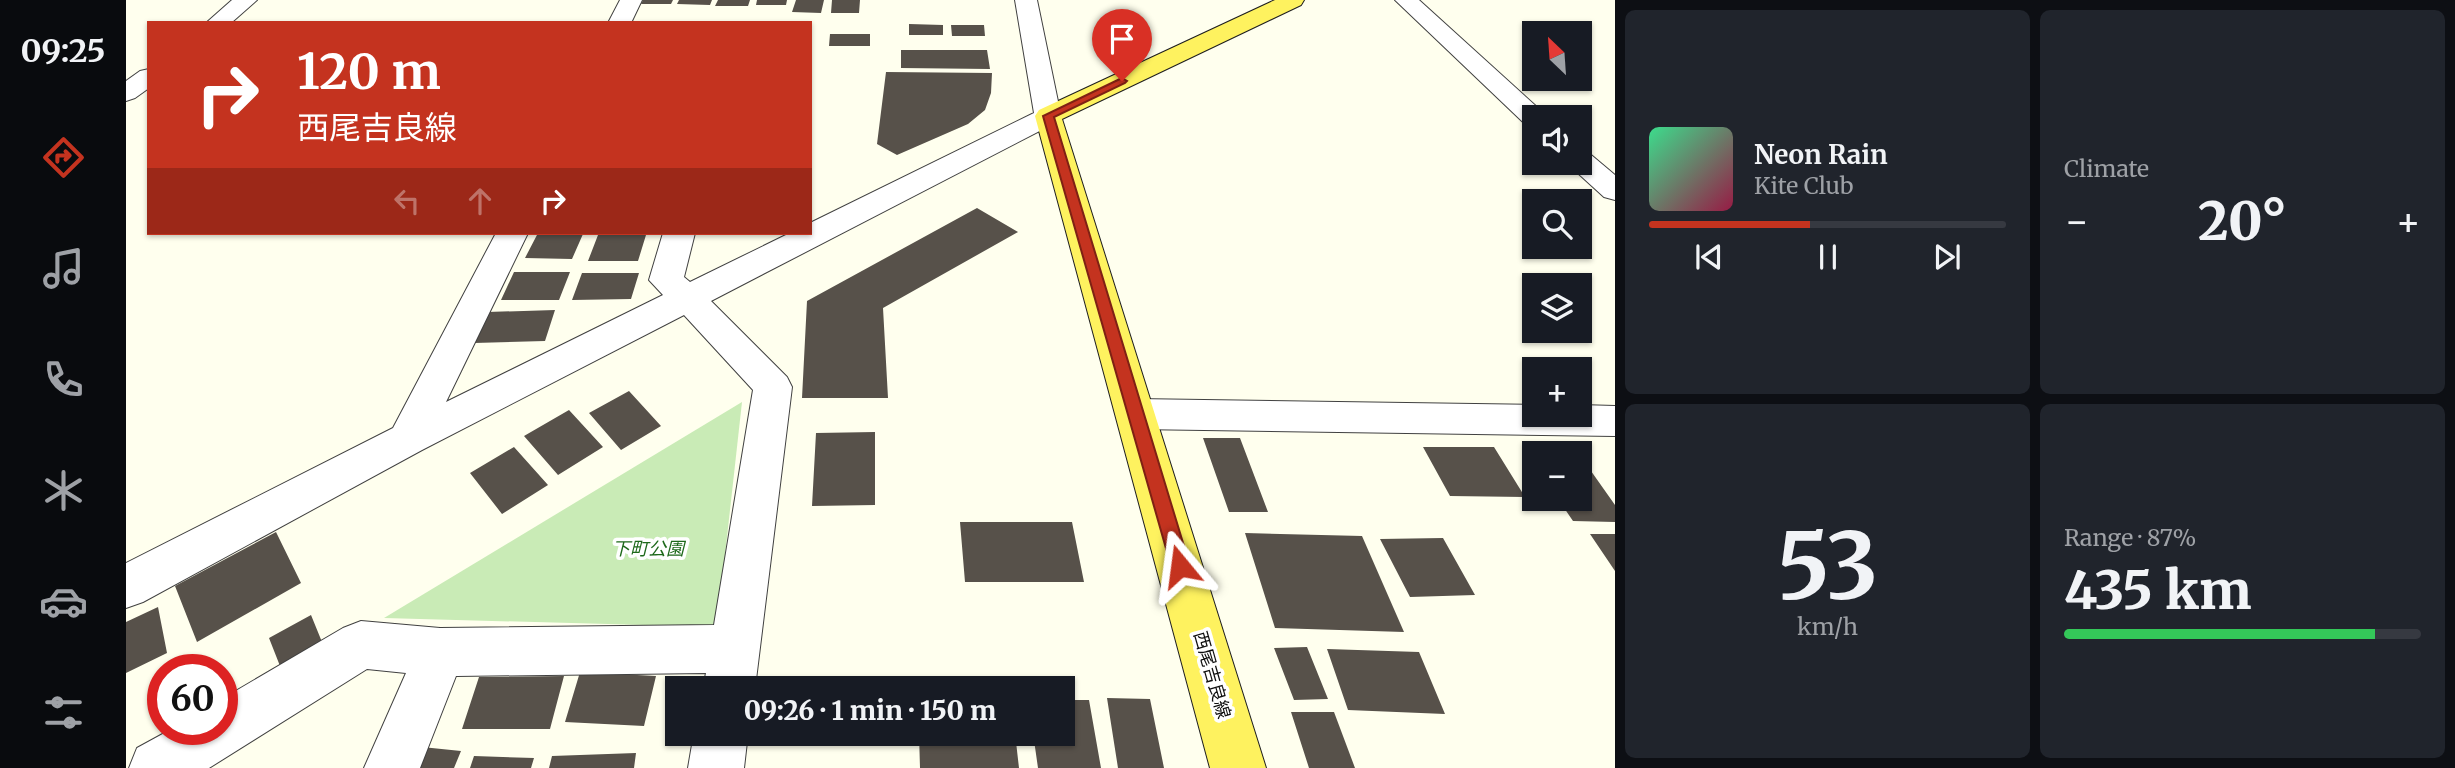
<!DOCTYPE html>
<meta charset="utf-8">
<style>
body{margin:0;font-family:Merriweather,"Noto Sans JP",serif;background:#20242c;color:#f1f3f6;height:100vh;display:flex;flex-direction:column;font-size:26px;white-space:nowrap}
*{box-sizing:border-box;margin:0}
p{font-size:23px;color:#9ea1a6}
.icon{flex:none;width:38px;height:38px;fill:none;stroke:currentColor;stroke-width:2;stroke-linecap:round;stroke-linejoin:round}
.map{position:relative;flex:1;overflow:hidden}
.sheet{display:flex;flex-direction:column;gap:10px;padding:10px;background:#0d0f14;width:840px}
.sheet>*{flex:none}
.hud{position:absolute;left:21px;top:21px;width:665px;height:214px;border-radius:0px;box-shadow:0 2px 5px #0004;background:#c4331f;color:#fff;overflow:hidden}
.needle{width:46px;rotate:335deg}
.buttons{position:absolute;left:1396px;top:21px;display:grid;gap:14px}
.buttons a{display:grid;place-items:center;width:70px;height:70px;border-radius:0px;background:#171b24;box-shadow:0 2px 5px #0004;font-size:35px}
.speed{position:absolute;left:21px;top:654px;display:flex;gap:14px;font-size:35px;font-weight:700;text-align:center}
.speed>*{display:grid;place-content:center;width:91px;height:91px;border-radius:50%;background:#171b24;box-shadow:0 2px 5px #0004;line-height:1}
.speed .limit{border:10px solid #d22;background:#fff;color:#111}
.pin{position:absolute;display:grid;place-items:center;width:60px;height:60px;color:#fff;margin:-72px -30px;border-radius:50% 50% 50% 0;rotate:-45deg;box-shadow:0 0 7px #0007}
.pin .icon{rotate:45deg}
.me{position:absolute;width:77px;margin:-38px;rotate:344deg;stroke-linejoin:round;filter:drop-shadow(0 0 5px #0008)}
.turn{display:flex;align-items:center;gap:24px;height:147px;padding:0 35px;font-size:32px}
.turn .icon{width:91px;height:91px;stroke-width:2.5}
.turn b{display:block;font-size:49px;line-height:60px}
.lanes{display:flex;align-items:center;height:66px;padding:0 35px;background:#0003;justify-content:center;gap:35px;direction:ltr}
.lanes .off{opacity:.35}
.big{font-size:52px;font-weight:800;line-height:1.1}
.sheet .card{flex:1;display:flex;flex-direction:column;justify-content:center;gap:10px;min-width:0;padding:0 24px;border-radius:10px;background:#20242c}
.sheet .dial{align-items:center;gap:0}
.dial b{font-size:91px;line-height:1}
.song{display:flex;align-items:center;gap:21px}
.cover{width:84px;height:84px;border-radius:10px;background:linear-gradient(135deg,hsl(150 70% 55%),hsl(340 70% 35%))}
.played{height:7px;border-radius:4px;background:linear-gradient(90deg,#c4331f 45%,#363941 45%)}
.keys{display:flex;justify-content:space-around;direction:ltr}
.heat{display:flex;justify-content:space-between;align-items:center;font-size:38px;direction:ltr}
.charge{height:10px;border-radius:5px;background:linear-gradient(90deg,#34c759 87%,#363941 0)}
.sheet .tiles{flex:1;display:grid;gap:10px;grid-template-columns:repeat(2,1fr)}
.trip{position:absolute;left:539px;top:676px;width:410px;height:70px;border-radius:0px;background:#171b24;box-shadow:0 2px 5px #0004;font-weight:800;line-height:70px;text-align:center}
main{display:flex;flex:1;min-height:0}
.tabs{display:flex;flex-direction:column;width:126px;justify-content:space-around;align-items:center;background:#090b0e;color:#9ea1a6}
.tabs .icon{width:49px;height:49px}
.tabs .selected{color:#c4331f}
.tabs b{font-size:32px;color:#f1f3f6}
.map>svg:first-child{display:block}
.green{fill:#c9ebb6}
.building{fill:#57514a}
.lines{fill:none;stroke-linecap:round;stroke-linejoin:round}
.minor-casing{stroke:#414141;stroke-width:2}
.major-casing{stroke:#1f1f1f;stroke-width:2}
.minor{fill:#fff;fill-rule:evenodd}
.major{fill:#fef25f;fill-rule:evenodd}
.route{fill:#c4331f;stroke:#7f2114;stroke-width:2}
.labels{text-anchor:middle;stroke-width:7;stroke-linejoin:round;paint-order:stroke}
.park-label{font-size:18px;font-style:italic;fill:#1e691b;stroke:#fff}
.street-label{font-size:18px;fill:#0e0e0e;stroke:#fff}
</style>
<main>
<nav class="tabs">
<b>09:25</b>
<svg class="icon selected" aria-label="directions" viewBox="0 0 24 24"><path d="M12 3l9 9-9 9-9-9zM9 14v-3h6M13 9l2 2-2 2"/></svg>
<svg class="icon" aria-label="music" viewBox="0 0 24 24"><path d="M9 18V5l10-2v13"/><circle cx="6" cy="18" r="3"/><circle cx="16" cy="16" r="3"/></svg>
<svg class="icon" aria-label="phone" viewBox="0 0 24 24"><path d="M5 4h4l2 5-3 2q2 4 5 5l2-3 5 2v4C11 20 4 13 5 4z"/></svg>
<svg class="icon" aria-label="climate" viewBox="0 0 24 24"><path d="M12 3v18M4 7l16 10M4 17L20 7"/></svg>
<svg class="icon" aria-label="car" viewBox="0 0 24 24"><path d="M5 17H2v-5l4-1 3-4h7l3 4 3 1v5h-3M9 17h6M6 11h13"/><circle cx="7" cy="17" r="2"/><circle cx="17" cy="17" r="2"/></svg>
<svg class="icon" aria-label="filters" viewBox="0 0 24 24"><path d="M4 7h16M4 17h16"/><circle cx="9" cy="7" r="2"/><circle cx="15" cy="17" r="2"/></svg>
</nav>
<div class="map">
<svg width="1489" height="768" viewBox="0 0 1489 768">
<rect width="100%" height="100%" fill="#ffe"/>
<!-- green -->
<path class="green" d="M616 402 591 627 258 618Z"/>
<!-- building -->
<path class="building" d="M517 0H547L545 4H515Z
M553 0H586L584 5 551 4Z
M592 0H624L622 6H589Z
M631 0H661L660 5H630Z
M670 0H698L695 13 666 12Z
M706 0H734L733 13H705Z
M783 24 817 25V35H783Z
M825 25H858L859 36H826Z
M704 34H744V46H703Z
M775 50H861L864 69 775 68Z
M760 72 866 73 865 93 859 110 842 124 771 155 751 144Z
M851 208 892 232 757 308 762 398H676L681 301Z
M412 233 457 234 446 259 399 258Z
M472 235H520L512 261H462Z
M388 272H444L433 300H375Z
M456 273H513L505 299 446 300Z
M429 310 419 341 348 343 361 312Z
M503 391 535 426 495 450 463 413Z
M443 410 477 447 432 475 398 436Z
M749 432V505L686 506 690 433Z
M1077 438H1114L1142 512H1103Z
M388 447 422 485 376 514 344 473Z
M1297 447H1368L1399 497 1324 496Z
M1454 471H1465L1489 505V522L1447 521 1432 499H1454Z
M834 522H946L958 582H839Z
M150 532 175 583 71 642 49 586Z
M1119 533 1236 536 1278 632 1149 628Z
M1464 534H1489V571Z
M1317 538 1349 595 1284 597 1254 539Z
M32 607 41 653 0 673V622Z
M185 615 196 642 154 666 143 638Z
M1181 647 1202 699 1168 700 1148 648Z
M1201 649 1293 652 1319 714 1222 710Z
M454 672 530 676 518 726 439 722Z
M438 676 424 729H336L353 677Z
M981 698 1024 699 1038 768H992Z
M936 700H963L975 768H912L907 733H936Z
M1165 712H1208L1229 768H1183Z
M692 733H779L780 741 692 742Z
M793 733H889L893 768H794Z
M296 747 335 751 328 768H287Z
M510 753 508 768H423L426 756Z
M348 756 408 758 405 768H344Z"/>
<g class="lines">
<!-- minor casing -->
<g class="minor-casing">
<path id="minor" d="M106 0H131L105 23H80Z
M494 0H516L505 23H482Z
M889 0H911L935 116 931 122 585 301 661 377 666 387 629 688H577L580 673 330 676 294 768H238L280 673 241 669 83 768H3L11 748 44 730H96V699L217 628 235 621 314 628 588 625 627 390 558 315 296 450 17 602 0 608V563L267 428 370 233H402L320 402 537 295 523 280 537 233H569L558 277 564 282 664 233H684V223L908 113Z
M1269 0H1293L1422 117H1409V126L1399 124Z
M23 69V88L9 98 0 101V81L14 71Z
M1454 151 1464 154 1489 175V200L1478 197 1444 166 1442 163H1454Z
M1010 399 1409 405V415H1454V405L1489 406V436L1010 429 996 425 990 414 996 403Z
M568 733H622L618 768H562Z"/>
</g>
<!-- major casing -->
<g class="major-casing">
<path id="major" d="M1149 0H1178L1175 5 936 119 1140 768H1084L909 116 913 110Z"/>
</g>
<!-- minor -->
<use href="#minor" class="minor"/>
<!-- major -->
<use href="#major" class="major"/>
</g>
<!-- route -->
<path class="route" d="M996 78 1001 81 999 83 928 117 1064 566 1061 572 1054 574 1047 572 1045 566 917 116Z"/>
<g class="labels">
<!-- park labels -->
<g class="park-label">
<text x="522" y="555">下町公園</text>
</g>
<!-- street labels -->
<g class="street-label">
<text transform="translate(1086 675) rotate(74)" y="6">西尾吉良線</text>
</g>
</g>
</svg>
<div class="buttons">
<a><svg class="needle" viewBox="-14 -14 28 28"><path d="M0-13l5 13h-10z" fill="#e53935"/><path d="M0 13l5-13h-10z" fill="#9ea1a6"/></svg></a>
<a><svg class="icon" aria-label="sound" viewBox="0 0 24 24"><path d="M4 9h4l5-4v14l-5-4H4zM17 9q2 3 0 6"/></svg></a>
<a><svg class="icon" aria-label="search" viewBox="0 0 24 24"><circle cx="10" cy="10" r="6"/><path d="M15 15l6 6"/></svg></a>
<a><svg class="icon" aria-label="layers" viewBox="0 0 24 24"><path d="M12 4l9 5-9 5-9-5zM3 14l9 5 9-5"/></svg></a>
<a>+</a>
<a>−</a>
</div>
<div class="speed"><div class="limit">60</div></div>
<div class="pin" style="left:996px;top:81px;background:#d93025"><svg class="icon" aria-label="arrive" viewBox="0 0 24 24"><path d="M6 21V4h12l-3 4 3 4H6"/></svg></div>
<svg class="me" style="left:1054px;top:566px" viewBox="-20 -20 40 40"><path d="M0-17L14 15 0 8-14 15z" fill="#c4331f" stroke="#fff" stroke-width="4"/></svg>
<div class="trip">09:26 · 1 min · 150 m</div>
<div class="hud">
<div class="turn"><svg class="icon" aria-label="right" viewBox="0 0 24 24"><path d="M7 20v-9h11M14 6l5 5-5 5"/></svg><div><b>120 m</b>西尾吉良線</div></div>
<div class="lanes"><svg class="icon off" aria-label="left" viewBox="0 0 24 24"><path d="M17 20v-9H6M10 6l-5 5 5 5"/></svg><svg class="icon off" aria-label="ahead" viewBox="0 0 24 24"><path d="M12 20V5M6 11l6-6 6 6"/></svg><svg class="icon" aria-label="right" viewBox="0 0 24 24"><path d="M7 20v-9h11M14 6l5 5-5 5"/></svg></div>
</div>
</div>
<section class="sheet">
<div class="tiles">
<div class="card">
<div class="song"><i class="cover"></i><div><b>Neon Rain</b><p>Kite Club</p></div></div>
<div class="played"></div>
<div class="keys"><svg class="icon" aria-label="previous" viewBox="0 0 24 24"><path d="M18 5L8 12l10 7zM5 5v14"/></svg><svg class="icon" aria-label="pause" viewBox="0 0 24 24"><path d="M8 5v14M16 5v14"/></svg><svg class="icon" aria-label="next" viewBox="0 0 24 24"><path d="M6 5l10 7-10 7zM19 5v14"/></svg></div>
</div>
<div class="card"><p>Climate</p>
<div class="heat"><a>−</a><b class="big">20°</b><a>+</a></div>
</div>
<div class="card dial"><b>53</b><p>km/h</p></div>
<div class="card"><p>Range · 87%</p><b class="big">435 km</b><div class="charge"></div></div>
</div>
</section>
</main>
